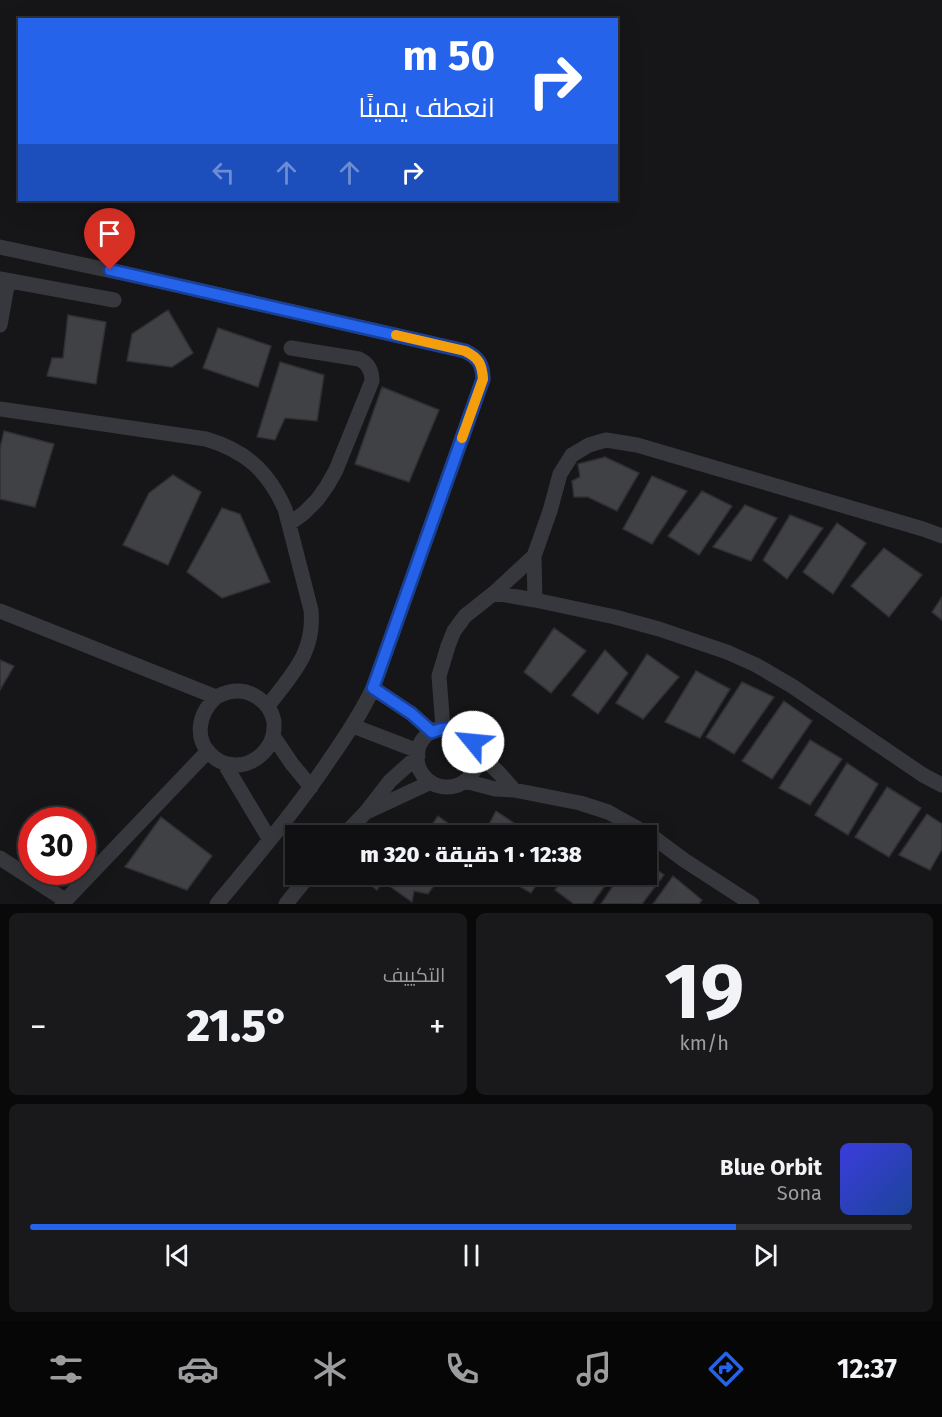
<!DOCTYPE html>
<html lang="ar">
<meta charset="utf-8">
<style>
body{margin:0;font-family:"Fira Sans",Cairo,sans-serif;background:#19191b;color:#f1f3f6;direction:rtl;height:100vh;display:flex;flex-direction:column;font-size:22px;white-space:nowrap}
*{box-sizing:border-box;margin:0}
p{font-size:20px;color:#9c9d9f}
.icon{flex:none;width:33px;height:33px;fill:none;stroke:currentColor;stroke-width:2;stroke-linecap:round;stroke-linejoin:round}
.map{position:relative;height:904px;overflow:hidden;direction:ltr}
.details{display:flex;flex-direction:column;gap:9px;padding:9px;background:#09090a;flex:1}
.details>*{flex:none}
.guide{position:absolute;left:18px;top:18px;width:600px;height:183px;border-radius:0px;box-shadow:0 6px 24px #0002,0 0 0 2px #303032;direction:rtl;background:#2563eb;color:#fff;overflow:hidden}
.speed{position:absolute;left:18px;top:807px;display:flex;gap:12px;font-size:30px;font-weight:700;text-align:center}
.speed>*{display:grid;place-content:center;width:78px;height:78px;border-radius:50%;background:#101012;box-shadow:0 6px 24px #0002,0 0 0 2px #303032;line-height:1}
.speed .limit{border:9px solid #d22;background:#fff;color:#111}
.pin{position:absolute;display:grid;place-items:center;width:51px;height:51px;color:#fff;margin:-62px -26px;border-radius:50% 50% 50% 0;rotate:-45deg;box-shadow:0 0 6px #0007}
.pin .icon{rotate:45deg}
.me{position:absolute;width:66px;margin:-33px;rotate:298deg;stroke-linejoin:round;filter:drop-shadow(0 0 4px #0008)}
.turn{display:flex;align-items:center;gap:21px;height:126px;padding:0 24px;font-size:27px}
.turn .icon{width:78px;height:78px;stroke-width:2.5}
.turn b{display:block;font-size:42px;line-height:51px}
.lanes{display:flex;align-items:center;height:57px;padding:0 24px;background:#0003;justify-content:center;gap:30px;direction:ltr}
.lanes .off{opacity:.35}
.big{font-size:45px;font-weight:800;line-height:1.1}
.details .card{flex:1;display:flex;flex-direction:column;justify-content:center;gap:9px;min-width:0;padding:0 21px;border-radius:9px;background:#19191b}
.details .dial{align-items:center;gap:0}
.dial b{font-size:78px;line-height:1}
.song{display:flex;align-items:center;gap:18px}
.cover{width:72px;height:72px;border-radius:9px;background:linear-gradient(135deg,hsl(240 70% 55%),hsl(220 70% 35%))}
.played{height:6px;border-radius:3px;background:linear-gradient(90deg,#2563eb 80%,#303032 80%)}
.keys{display:flex;justify-content:space-around;direction:ltr}
.heat{display:flex;justify-content:space-between;align-items:center;font-size:33px;direction:ltr}
.details .tiles{flex:1;display:grid;gap:9px;grid-template-columns:1fr 1fr}
.card:last-child{grid-column:span 2}
.trip{position:absolute;left:285px;top:825px;width:372px;height:60px;border-radius:0px;background:#101012;box-shadow:0 6px 24px #0002,0 0 0 2px #303032;font-weight:800;line-height:60px;text-align:center;direction:rtl}
.tab-bar{display:flex;height:96px;justify-content:space-around;align-items:center;background:#060607;color:#9c9d9f}
.tab-bar .icon{width:42px;height:42px}
.tab-bar .active{color:#2563eb}
.tab-bar b{font-size:27px;color:#f1f3f6}
.map>svg:first-child{display:block}
.building{fill:#404145;stroke:#303034;stroke-width:1.5}
.lines{fill:none;stroke-linecap:round;stroke-linejoin:round}
.minor{stroke:#37383d;stroke-width:15}
.route-casing{stroke:#184099;stroke-width:15}
.route{stroke:#2563eb;stroke-width:10}
.slow{stroke:#f59e0b;stroke-width:10}
</style>
<div class="map">
<svg width="942" height="904" viewBox="0 0 942 904">
<rect width="100%" height="100%" fill="#161618"/>
<!-- building -->
<path class="building" d="M168 310 193 353 172 367 127 361 132 334Z
M68 315 106 322 96 384 47 376 52 358H63Z
M218 328 271 346 258 387 203 368Z
M280 362 324 375 317 421 285 418 275 440 257 437Z
M382 387 439 410 409 482 355 464Z
M4 431 54 444 35 507 0 499V448Z
M605 457 639 473 617 511 588 497H574L572 481 580 477 578 464Z
M173 475 201 492 168 565 123 545 149 493Z
M652 476 687 491 652 544 623 529Z
M702 491 732 506 699 555 668 536Z
M745 505 777 518 751 561 713 547Z
M222 508 240 514 270 582 222 598 187 572Z
M790 515 823 528 787 579 763 560Z
M837 523 866 543 833 594 803 572Z
M884 548 922 575 889 617 851 586Z
M942 597V620L932 612Z
M554 628 586 651 551 693 524 672Z
M605 650 628 673 598 714 572 695Z
M647 654 679 677 643 719 616 703Z
M0 660 14 666 0 690Z
M696 671 730 689 700 738 665 722Z
M742 682 774 697 734 754 706 737Z
M784 701 812 721 772 779 742 761Z
M810 740 842 759 810 805 779 788Z
M847 763 878 784 848 835 815 815Z
M887 787 921 808 889 857 855 837Z
M496 811 533 836H483Z
M927 814 942 824V849L930 870 899 855Z
M438 816 465 836H424Z
M161 817 212 856 187 890 125 867Z
M376 824 403 836H368Z
M600 826 612 836H593Z
M646 862 664 875 642 904H601L621 874H646Z
M356 874H387L377 890Z
M396 874H442L428 894 414 891 412 902 388 885Z
M498 874H543L531 893Z
M566 874H613L592 904H574L555 890Z
M673 876 702 900 699 904H653Z"/>
<g class="lines">
<!-- minor -->
<path class="minor" d="M0 247 154 280 465 351C479 358 483 364 483 379L373 688C361 714 346 736 330 759 296 810 256 857 217 904
M0 279 114 300
M0 325 8 281
M0 409 206 439C246 451 268 471 285 509L311 610C315 653 292 674 268 706
M289 524 304 513 317 500 327 486 336 470 372 381C372 370 368 363 359 359L291 348
M494 593 534 556
M535 600 534 556 550 511 560 474 572 455 589 445 606 440 637 445 923 529 942 536
M0 611 216 697C220 695 225 693 229 692 249 687 271 702 274 722 275 735 270 747 261 755 225 786 174 738 216 697
M373 688 412 714 432 732
M353 726 418 751
M417 757a30 30 0 1 1 60 0a30 30 0 1 1-60 0Z
M443 728 439 676 448 646 454 631 465 616 494 593 535 600 615 617 659 629 727 652 756 665 792 686 923 775 942 785
M273 736 292 764 311 787
M477 752 499 773 514 790
M224 763 270 840
M465 781 495 789 514 790 580 803 608 812 653 837 684 860 752 904
M369 811 431 782
M343 836 366 812 390 781 418 756
M0 858 65 900
M62 904 208 751
M286 904 310 874"/>
</g>
<g class="lines">
<!-- route casing -->
<g class="route-casing">
<path id="route" d="M110 270 465 351C479 358 482 364 483 379L373 688 412 714 432 732C450 725 460 727 473 742"/>
</g>
<!-- route -->
<use href="#route" class="route"/>
<!-- slow -->
<path class="slow" d="M396 335 465 351C479 358 482 364 483 379L462 438"/>
</g>
</svg>
<div class="speed"><div class="limit">30</div></div>
<div class="pin" style="left:110px;top:270px;background:#d93025"><svg class="icon" aria-label="arrive" viewBox="0 0 24 24"><path d="M6 21V4h12l-3 4 3 4H6"/></svg></div>
<svg class="me" style="left:473px;top:742px" viewBox="-20 -20 40 40"><circle r="19" fill="#fff"/><path d="M0-13L10 11 0 6-10 11z" fill="#2563eb"/></svg>
<div class="trip">12:38 · 1 دقيقة · 320 m</div>
<div class="guide">
<div class="turn"><svg class="icon" aria-label="right" viewBox="0 0 24 24"><path d="M7 20v-9h11M14 6l5 5-5 5"/></svg><div><b>50 m</b>انعطف يمينًا</div></div>
<div class="lanes"><svg class="icon off" aria-label="left" viewBox="0 0 24 24"><path d="M17 20v-9H6M10 6l-5 5 5 5"/></svg><svg class="icon off" aria-label="ahead" viewBox="0 0 24 24"><path d="M12 20V5M6 11l6-6 6 6"/></svg><svg class="icon off" aria-label="ahead" viewBox="0 0 24 24"><path d="M12 20V5M6 11l6-6 6 6"/></svg><svg class="icon" aria-label="right" viewBox="0 0 24 24"><path d="M7 20v-9h11M14 6l5 5-5 5"/></svg></div>
</div>
</div>
<section class="details">
<div class="tiles">
<div class="card dial"><b>19</b><p>km/h</p></div>
<div class="card"><p>التكييف</p>
<div class="heat"><a>−</a><b class="big">21.5°</b><a>+</a></div>
</div>
<div class="card">
<div class="song"><i class="cover"></i><div><b>Blue Orbit</b><p>Sona</p></div></div>
<div class="played"></div>
<div class="keys"><svg class="icon" aria-label="previous" viewBox="0 0 24 24"><path d="M18 5L8 12l10 7zM5 5v14"/></svg><svg class="icon" aria-label="pause" viewBox="0 0 24 24"><path d="M8 5v14M16 5v14"/></svg><svg class="icon" aria-label="next" viewBox="0 0 24 24"><path d="M6 5l10 7-10 7zM19 5v14"/></svg></div>
</div>
</div>
</section>
<nav class="tab-bar">
<b>12:37</b>
<svg class="icon active" aria-label="directions" viewBox="0 0 24 24"><path d="M12 3l9 9-9 9-9-9zM9 14v-3h6M13 9l2 2-2 2"/></svg>
<svg class="icon" aria-label="music" viewBox="0 0 24 24"><path d="M9 18V5l10-2v13"/><circle cx="6" cy="18" r="3"/><circle cx="16" cy="16" r="3"/></svg>
<svg class="icon" aria-label="phone" viewBox="0 0 24 24"><path d="M5 4h4l2 5-3 2q2 4 5 5l2-3 5 2v4C11 20 4 13 5 4z"/></svg>
<svg class="icon" aria-label="climate" viewBox="0 0 24 24"><path d="M12 3v18M4 7l16 10M4 17L20 7"/></svg>
<svg class="icon" aria-label="car" viewBox="0 0 24 24"><path d="M5 17H2v-5l4-1 3-4h7l3 4 3 1v5h-3M9 17h6M6 11h13"/><circle cx="7" cy="17" r="2"/><circle cx="17" cy="17" r="2"/></svg>
<svg class="icon" aria-label="filters" viewBox="0 0 24 24"><path d="M4 7h16M4 17h16"/><circle cx="9" cy="7" r="2"/><circle cx="15" cy="17" r="2"/></svg>
</nav>
